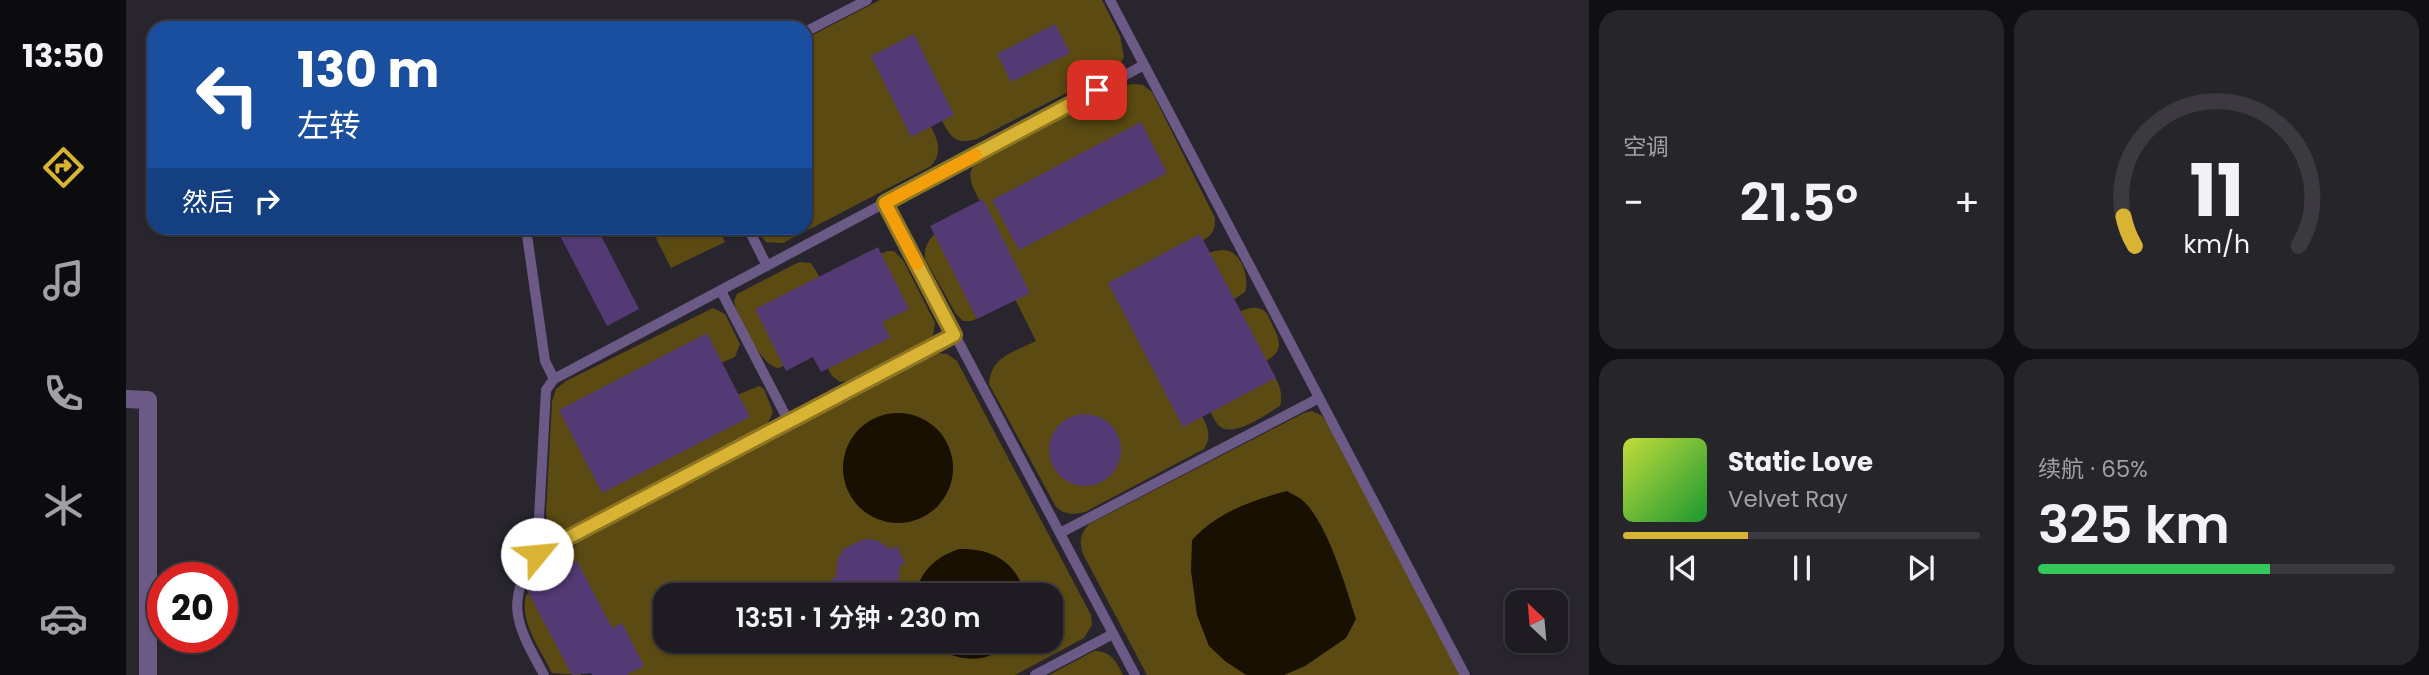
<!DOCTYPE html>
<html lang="zh">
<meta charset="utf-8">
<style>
body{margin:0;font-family:Poppins,"Noto Sans SC",sans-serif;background:#26252a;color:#f1f3f6;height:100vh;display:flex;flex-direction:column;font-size:26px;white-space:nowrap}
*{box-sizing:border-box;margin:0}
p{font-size:23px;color:#a1a1a5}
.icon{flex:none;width:38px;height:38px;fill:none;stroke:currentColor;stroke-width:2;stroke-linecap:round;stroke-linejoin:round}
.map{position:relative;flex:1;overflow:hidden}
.details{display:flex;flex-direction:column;gap:10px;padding:10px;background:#100f13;width:840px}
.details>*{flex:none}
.top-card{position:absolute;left:21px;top:21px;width:665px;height:214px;border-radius:21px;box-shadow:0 2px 5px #0004,0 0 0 2px #3c3a40;background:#1a4fa0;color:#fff;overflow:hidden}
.needle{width:46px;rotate:334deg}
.buttons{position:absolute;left:1379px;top:590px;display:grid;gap:14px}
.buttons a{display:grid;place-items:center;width:63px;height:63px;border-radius:14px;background:#1e1c22;box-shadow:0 2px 5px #0004,0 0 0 2px #3c3a40;font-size:35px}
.speed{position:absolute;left:21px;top:562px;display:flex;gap:14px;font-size:35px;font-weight:700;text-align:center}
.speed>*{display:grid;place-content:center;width:91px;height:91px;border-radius:50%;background:#1e1c22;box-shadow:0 2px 5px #0004,0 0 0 2px #3c3a40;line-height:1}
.speed .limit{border:10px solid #d22;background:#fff;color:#111}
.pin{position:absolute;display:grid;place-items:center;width:60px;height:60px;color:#fff;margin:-30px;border-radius:14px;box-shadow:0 4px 10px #0006}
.me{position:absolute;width:77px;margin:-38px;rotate:62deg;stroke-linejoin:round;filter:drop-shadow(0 0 5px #0008)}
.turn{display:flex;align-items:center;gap:24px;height:147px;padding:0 35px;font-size:32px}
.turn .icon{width:91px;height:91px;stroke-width:2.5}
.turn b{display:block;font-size:49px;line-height:60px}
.then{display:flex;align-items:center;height:66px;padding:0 35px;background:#0003;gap:14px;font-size:26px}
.big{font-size:52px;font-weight:600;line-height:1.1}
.details .card{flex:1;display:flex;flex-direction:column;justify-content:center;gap:10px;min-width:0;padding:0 24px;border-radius:21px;background:#26252a}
.details .dial{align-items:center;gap:0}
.dial svg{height:182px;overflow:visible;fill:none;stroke:#3c3a40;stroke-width:7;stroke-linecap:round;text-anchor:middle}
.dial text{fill:#f1f3f6;stroke:none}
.song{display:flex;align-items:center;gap:21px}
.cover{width:84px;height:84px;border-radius:10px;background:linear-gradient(135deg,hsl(70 70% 55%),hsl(130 70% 35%))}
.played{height:7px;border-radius:4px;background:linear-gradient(90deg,#d9b434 35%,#3c3a40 35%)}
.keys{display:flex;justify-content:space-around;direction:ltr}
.heat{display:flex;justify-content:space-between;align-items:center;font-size:38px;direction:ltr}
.charge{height:10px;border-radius:5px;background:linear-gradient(90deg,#34c759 65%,#3c3a40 0)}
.details .tiles{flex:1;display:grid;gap:10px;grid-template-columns:repeat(2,1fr)}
.trip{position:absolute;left:527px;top:583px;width:410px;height:70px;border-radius:21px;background:#1e1c22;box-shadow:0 2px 5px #0004,0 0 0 2px #3c3a40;font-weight:600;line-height:70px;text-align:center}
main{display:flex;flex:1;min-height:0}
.tabs{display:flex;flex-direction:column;width:126px;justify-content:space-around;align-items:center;background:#0c0b0e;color:#a1a1a5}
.tabs .icon{width:49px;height:49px}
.tabs .active{color:#d9b434}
.tabs b{font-size:32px;color:#f1f3f6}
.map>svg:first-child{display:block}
.green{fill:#5b4a11;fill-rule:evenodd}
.water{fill:#181000}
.building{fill:#533a74}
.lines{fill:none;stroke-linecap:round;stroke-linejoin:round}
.service{stroke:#6b5a86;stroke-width:10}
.minor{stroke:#6b5a86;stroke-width:18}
.route-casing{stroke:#8d7522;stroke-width:18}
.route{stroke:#d9b434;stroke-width:12}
.slow{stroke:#f59e0b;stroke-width:12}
</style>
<main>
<nav class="tabs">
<b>13:50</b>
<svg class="icon active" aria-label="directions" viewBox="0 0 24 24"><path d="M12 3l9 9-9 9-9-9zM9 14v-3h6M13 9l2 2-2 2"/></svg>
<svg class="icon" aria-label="music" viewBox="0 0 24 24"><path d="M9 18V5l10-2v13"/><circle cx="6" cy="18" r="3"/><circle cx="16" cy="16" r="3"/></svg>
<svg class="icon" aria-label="phone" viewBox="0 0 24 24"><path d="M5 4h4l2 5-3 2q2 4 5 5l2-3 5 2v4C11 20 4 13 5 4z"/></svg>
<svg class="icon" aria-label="climate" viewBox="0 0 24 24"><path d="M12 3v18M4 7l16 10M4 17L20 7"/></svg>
<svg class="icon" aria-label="car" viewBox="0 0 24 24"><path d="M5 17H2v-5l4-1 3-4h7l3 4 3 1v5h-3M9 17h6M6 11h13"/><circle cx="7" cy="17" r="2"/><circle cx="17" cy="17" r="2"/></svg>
</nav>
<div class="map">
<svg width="1463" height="675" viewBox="0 0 1463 675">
<rect width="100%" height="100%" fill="#28252e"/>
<!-- green -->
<path class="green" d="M754 0H976L994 36 998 57 993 66 851 139C829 145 825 138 815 119L804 125C812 140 817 152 805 166L657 243 640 242 629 228H679V39Z
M1007 84 1017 85 1026 92 1089 218C1089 230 1087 235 1076 241L1082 253C1090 251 1097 248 1105 252 1118 258 1123 281 1119 292L1107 300 1113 312C1119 309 1128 306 1135 309 1141 311 1143 317 1145 322 1154 340 1159 350 1140 361 1148 376 1159 389 1154 406 1140 414 1106 440 1092 425 1089 421 1086 415 1084 410L1075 414C1082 427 1086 436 1078 449L959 512C946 515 940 515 930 507L863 384C865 356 888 352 910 341L889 299 846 321H837L830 314 799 259C795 230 835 219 857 207 851 194 838 178 848 165L996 86Z
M525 228H592L599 242 545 268Z
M761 251H768L777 260 809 323 807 335 801 341 724 381 714 382 706 376 691 348 653 368C634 366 619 325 610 309L608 301 611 294 673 262 685 263 697 282Z
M587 308 599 314 614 344 609 357 595 363 611 395 633 386 638 389 647 412 641 425 444 531 433 534 423 529 420 513 426 401 430 389 440 381Z
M809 353 821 354 831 361 965 615 966 625 958 638 889 675H476L472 666 454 675 426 673C415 650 393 622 400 595L449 567C444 555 445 549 454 539ZM539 595H924V640H539Z
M1186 411 1195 415 1201 422 1334 675H1021L957 554C953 541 954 535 963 524L1178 413Z
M968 651C985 651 990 661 997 675H923Z"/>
<!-- water -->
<path class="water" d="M717 468a55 55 0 1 1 110 0a55 55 0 1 1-110 0Z
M1161 491C1165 494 1171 496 1175 499 1201 520 1220 588 1230 619L1220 638 1179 666 1158 675H1120L1099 661 1083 646 1071 615 1065 571 1066 540C1092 512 1124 501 1161 491Z
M833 549C866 548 891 562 899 595H789C795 570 810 557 833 549Z
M802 641H885C862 667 826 662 802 641Z"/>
<!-- building -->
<path class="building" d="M929 24 944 53 885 82 871 54Z
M788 34 828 115 785 137 745 56Z
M1015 122 1041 173 893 250 866 200Z
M857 199 904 293 851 319 804 226Z
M430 228H471L513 309 481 326Z
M1074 234 1150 378 1057 427 982 283Z
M752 247 783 309 756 322 764 338 695 372 687 357 660 371 629 309Z
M581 333 624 417 476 493 433 410Z
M923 450a36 36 0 1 1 72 0a36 36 0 1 1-72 0Z
M738 539 750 540 765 549 771 546 779 563 774 566 772 585 764 595H713L705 579 710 577 712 558 718 549Z
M451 561 486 628 496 623 518 666 500 675H466L465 673 446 675 400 588Z"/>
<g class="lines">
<!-- service -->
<path class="service" d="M984 0 1339 675
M679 32 741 0
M759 203 1009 675
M400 228 419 361 428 379
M622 228 641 266
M595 291 663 422
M934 533 1193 398
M411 554 828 335
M418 675C393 628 376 604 411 554L420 390 428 379 1018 65
M909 675 987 634"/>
<!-- minor -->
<path class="minor" d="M0 399 22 400V675"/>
</g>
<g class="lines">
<!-- route casing -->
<g class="route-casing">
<path id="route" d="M411 554 828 335 759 203 971 90"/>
</g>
<!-- route -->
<use href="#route" class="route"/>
<!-- slow -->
<path class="slow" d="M791 264 759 203 850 155"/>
</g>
</svg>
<div class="buttons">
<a><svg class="needle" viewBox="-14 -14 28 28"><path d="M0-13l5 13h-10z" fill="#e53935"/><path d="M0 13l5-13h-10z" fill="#a1a1a5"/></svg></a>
</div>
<div class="speed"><div class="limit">20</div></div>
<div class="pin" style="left:971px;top:90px;background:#d93025"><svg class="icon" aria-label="arrive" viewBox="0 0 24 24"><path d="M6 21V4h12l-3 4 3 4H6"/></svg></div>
<svg class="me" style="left:411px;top:554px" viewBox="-20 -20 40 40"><circle r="19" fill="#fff"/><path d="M0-13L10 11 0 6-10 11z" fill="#d9b434"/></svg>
<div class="trip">13:51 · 1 分钟 · 230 m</div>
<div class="top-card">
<div class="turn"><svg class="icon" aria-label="left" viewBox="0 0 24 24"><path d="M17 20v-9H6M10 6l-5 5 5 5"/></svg><div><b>130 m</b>左转</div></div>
<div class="then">然后<svg class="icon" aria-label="right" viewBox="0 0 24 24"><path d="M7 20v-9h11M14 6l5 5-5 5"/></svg></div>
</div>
</div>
<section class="details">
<div class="tiles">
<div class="card"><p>空调</p>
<div class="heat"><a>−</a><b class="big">21.5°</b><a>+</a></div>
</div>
<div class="card dial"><svg viewBox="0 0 100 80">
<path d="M14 69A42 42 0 1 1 86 69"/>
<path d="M14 69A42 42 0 0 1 9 56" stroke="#d9b434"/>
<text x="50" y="56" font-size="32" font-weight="700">11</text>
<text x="50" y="72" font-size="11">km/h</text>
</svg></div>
<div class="card">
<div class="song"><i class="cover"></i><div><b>Static Love</b><p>Velvet Ray</p></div></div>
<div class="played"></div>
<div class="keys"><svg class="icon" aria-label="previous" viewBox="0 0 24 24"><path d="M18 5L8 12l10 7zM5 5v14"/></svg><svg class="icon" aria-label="pause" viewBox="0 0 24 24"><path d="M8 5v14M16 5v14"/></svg><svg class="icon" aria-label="next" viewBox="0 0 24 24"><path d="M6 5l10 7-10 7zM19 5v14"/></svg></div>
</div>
<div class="card"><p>续航 · 65%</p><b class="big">325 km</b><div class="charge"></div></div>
</div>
</section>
</main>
